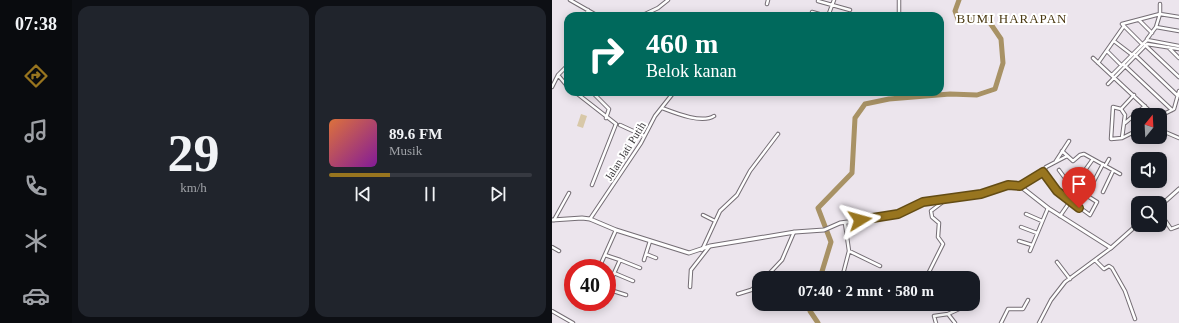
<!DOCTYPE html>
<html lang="id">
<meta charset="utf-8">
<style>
body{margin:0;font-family:Georgia,serif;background:#20242c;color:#f1f3f6;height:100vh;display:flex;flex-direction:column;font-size:15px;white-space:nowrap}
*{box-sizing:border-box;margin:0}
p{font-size:13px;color:#9ea1a6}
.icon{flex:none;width:22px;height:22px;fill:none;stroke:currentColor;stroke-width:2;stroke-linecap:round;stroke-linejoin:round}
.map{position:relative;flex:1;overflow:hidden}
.side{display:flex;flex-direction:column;gap:6px;padding:6px;background:#0d0f14;width:480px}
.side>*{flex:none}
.guide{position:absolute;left:12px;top:12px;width:380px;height:84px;border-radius:12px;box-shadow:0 2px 10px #0003;background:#00695c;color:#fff;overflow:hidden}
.needle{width:26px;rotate:18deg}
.fabs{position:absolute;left:579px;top:108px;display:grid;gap:8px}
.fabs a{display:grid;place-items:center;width:36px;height:36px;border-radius:8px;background:#171b24;box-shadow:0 2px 10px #0003;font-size:20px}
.speed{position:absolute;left:12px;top:259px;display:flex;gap:8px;font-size:20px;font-weight:700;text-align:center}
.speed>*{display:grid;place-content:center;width:52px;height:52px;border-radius:50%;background:#171b24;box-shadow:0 2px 10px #0003;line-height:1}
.speed .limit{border:6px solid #d22;background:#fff;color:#111}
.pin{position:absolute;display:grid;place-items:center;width:34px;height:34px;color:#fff;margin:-41px -17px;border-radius:50% 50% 50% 0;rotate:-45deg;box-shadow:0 0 4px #0007}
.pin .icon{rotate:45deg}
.me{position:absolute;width:44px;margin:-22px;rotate:82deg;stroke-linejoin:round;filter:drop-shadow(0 0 3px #0008)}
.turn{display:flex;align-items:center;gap:14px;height:84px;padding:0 16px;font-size:18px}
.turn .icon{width:52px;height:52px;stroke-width:2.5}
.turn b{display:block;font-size:28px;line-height:34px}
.side .widget{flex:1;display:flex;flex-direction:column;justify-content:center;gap:6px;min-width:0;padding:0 14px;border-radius:12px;background:#20242c}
.side .dial{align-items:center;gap:0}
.dial b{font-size:52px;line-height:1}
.song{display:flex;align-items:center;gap:12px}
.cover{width:48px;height:48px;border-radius:6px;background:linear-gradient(135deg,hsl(20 70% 55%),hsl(290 70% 35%))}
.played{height:4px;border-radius:2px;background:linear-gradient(90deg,#98751f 30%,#363941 30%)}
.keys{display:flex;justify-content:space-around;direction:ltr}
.side .tiles{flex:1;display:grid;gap:6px;grid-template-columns:repeat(2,1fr)}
.trip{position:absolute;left:200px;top:271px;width:228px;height:40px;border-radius:12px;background:#171b24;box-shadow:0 2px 10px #0003;font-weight:700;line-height:40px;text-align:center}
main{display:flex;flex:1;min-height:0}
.dock{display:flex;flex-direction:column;width:72px;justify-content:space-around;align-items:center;background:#090b0e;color:#9ea1a6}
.dock .icon{width:28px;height:28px}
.dock .selected{color:#98751f}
.dock b{font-size:18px;color:#f1f3f6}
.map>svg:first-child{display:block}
.green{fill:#d8c8a8}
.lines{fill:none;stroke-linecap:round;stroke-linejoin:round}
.river{stroke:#a89265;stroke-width:5}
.minor-casing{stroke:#746d74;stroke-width:4.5}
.tertiary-casing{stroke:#746d74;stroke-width:5}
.minor{stroke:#fff;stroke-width:2.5}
.tertiary{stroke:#fff;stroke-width:3}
.route-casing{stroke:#634c14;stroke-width:10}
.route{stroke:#98751f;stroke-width:7}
.labels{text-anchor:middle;stroke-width:4;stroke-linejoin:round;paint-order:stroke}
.street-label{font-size:11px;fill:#3a373a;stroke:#fff}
.quarter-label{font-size:13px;letter-spacing:1px;fill:#4b3912;stroke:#fff}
</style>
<main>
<nav class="dock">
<b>07:38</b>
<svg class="icon selected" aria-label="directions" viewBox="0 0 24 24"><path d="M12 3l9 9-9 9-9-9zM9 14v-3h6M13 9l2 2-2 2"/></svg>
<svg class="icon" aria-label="music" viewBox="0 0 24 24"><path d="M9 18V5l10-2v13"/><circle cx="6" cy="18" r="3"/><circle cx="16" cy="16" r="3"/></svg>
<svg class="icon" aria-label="phone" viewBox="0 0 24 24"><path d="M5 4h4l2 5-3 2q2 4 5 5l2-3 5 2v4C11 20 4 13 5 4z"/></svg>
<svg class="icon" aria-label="climate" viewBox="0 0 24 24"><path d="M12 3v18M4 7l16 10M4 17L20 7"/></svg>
<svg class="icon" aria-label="car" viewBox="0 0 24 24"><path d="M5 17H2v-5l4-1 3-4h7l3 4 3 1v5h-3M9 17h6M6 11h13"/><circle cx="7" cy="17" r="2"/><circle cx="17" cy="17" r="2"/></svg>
</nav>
<section class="side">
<div class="tiles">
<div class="widget dial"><b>29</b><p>km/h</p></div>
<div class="widget">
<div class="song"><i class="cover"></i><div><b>89.6 FM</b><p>Musik</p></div></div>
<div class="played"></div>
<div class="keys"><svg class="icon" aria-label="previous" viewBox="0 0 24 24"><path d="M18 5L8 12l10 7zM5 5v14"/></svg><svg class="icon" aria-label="pause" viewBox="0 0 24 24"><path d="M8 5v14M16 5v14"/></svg><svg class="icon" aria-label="next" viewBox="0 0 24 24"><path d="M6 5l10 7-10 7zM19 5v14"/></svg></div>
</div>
</div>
</section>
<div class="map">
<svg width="627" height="323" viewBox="0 0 627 323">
<rect width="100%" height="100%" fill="#ece5ed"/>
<!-- green -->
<path class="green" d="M29 114 35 116 31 128 25 126Z"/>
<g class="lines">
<!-- river -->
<path class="river" d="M268 278 279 242 266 208 300 173 303 118 313 104 337 99 398 94 425 95 443 89 451 63 449 39 434 17 407 22 403 11 407 0
M260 304 258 311 266 323"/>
<!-- minor casing -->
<g class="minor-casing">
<path id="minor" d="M18 0 46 16
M266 1 298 10
M215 4 216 0
M608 4V14L627 17
M260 12 274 16
M34 16 36 10
M89 16 106 8 116 0
M276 16 282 0
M347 16V0
M587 20 600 33
M604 27 627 31
M562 41 579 54
M590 44 570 24 608 14 604 27 595 39
M593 45 627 77
M616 47 627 58
M555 51 569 65
M583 55 626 96
M541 58 602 115
M546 63 572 26
M572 65 620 110
M6 75 16 87
M560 75 595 40 627 46
M556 84 595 44 627 49
M0 87 6 75 16 65
M23 92 64 124 40 185
M41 93 57 109 54 118
M110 108C123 113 150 124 162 116
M569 109 582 95
M608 116 622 109 627 91
M573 123 593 106
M68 125 92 136
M613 132 627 138
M570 138 573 115 569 109 561 107 559 139 570 138 586 130
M510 151 521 161 528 155 532 154 568 174
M504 161 517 141
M553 166 557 159
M491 172 505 191 538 215 545 202 518 185 507 170
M531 173 541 159
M542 181 551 164
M468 186 491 172 494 167 515 156
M551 192 561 171
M608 213 619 229 627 226
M474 214 490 221
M151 215 163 221
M508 216 526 190
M38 219 89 143 103 116 122 92
M2 220 17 193
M469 227 485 233
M467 241 480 245
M0 247 7 251
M150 250 168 211 185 195 198 171 226 134
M297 251 328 266
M478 251 496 208
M94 254 104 258
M53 255 68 260 55 289
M68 260 88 268
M92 260 98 241
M544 261 552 269 557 266 560 268 573 291 583 319
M505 262 518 279
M47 268 64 230
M62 273 81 281
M213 278 230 260 242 232
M290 278 297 251 293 223
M374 278 391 244 386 237 387 223 380 217 379 211 392 201
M138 287 139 270 157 247
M55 289 74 295
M186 294 199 290 207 284
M0 311 21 323
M384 323 382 316 396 314
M403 323 396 314 407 309 410 304
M449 323 456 309H471L476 300
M487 323 499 300 513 282 559 248"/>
</g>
<!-- tertiary casing -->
<g class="tertiary-casing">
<path id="tertiary" d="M608 206 627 189
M0 220 30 218 38 219 64 230 137 253 158 246 243 232 272 230 288 223 340 216 349 213 371 202 392 200 418 194H429L460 184 468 186 496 208 559 248 586 224"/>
</g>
<!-- minor -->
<use href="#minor" class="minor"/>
<!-- tertiary -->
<use href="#tertiary" class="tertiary"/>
</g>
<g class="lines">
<!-- route casing -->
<g class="route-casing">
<path id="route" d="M308 220 346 214 371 202 429 194 456 185 468 186 491 172 505 191 527 208"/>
</g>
<!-- route -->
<use href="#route" class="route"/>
</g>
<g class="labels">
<!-- street labels -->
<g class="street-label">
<text transform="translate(73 151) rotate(-58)" y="4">Jalan Jati Putih</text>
</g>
<!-- quarter labels -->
<g class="quarter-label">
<text x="460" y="23">BUMI HARAPAN</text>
</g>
</g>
</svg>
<div class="fabs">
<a><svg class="needle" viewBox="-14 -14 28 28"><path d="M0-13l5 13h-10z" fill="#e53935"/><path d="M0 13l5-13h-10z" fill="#9ea1a6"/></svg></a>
<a><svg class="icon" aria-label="sound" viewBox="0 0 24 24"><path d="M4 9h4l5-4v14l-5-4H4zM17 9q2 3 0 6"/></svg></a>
<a><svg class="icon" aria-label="search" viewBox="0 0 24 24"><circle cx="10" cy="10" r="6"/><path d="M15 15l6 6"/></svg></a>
</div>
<div class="speed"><div class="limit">40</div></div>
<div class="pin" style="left:527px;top:208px;background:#d93025"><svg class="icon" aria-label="arrive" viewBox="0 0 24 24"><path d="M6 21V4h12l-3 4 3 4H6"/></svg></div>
<svg class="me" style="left:308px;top:220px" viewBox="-20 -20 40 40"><path d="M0-17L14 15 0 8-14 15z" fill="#98751f" stroke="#fff" stroke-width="4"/></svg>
<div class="trip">07:40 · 2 mnt · 580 m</div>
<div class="guide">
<div class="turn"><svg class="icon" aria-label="right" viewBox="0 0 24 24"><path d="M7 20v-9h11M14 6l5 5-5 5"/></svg><div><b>460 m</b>Belok kanan</div></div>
</div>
</div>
</main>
